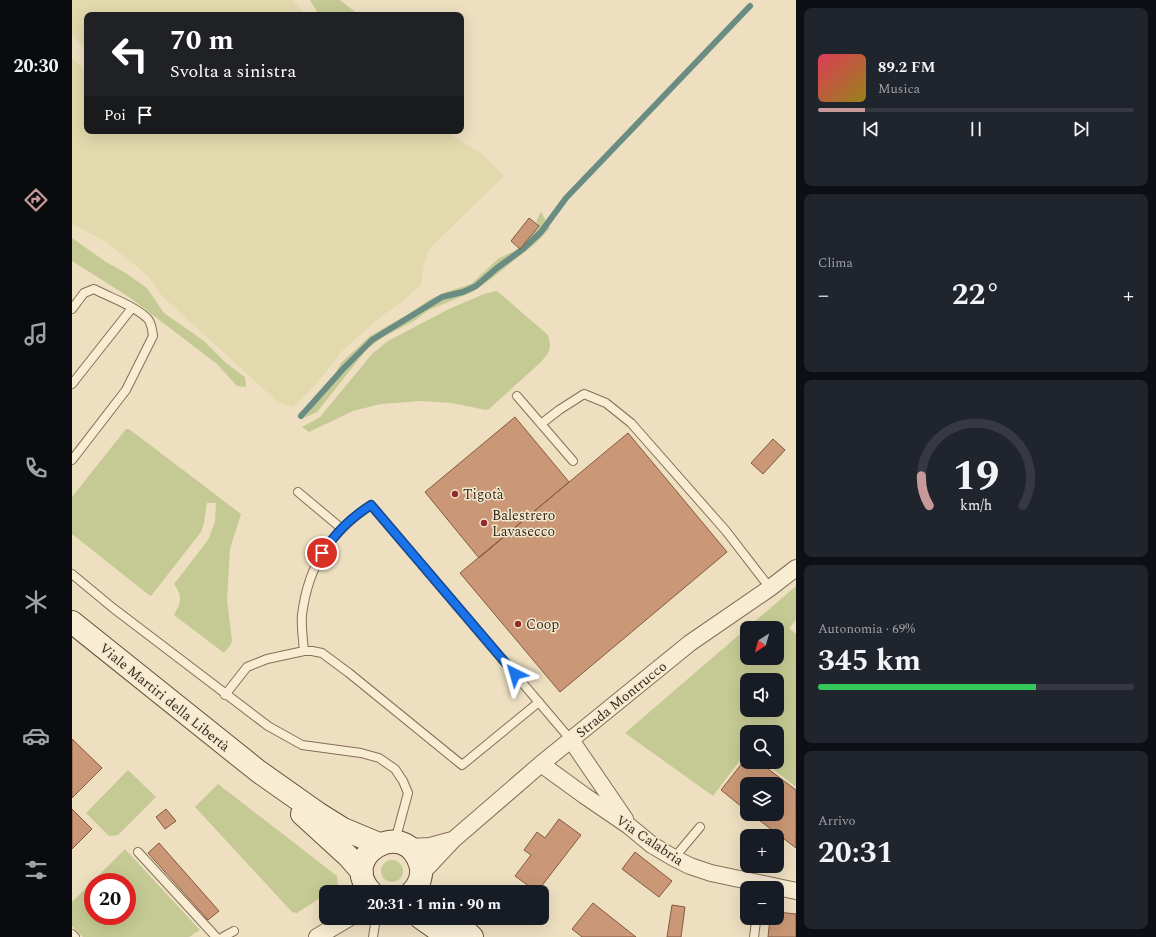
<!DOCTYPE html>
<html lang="it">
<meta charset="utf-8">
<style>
body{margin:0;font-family:Spectral,serif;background:#20242c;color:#f1f3f6;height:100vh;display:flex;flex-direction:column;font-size:15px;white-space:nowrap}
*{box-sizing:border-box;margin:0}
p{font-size:13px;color:#9ea1a6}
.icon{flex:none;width:22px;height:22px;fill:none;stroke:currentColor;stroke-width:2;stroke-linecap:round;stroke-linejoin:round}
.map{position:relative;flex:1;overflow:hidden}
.details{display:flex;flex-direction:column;gap:8px;padding:8px;background:#0d0f14;width:360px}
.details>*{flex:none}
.guide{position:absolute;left:12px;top:12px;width:380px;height:122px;border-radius:8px;box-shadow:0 4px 16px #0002;background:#202124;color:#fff;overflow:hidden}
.needle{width:26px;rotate:217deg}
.fabs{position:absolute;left:668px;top:621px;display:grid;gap:8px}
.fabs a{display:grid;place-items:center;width:44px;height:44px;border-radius:8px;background:#171b24;box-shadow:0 4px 16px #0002;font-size:20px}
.speed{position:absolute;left:12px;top:873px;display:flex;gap:8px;font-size:20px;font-weight:700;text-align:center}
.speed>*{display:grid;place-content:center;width:52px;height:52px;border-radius:50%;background:#171b24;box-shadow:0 4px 16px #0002;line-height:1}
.speed .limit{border:6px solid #d22;background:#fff;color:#111}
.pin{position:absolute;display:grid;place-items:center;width:34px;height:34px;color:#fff;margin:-17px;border:2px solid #fff;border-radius:50%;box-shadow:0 1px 4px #0007}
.me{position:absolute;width:44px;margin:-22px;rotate:320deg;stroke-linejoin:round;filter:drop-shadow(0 0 3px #0008)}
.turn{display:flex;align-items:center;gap:14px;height:84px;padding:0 20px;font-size:18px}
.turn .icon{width:52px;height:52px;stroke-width:2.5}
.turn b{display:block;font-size:28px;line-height:34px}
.then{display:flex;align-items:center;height:38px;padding:0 20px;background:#0003;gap:8px;font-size:15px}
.big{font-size:30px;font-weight:700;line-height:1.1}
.details .card{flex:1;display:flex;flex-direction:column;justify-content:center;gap:6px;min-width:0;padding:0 14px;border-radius:8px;background:#20242c}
.details .dial{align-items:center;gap:0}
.dial svg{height:104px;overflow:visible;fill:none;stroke:#363941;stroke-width:7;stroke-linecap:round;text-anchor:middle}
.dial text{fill:#f1f3f6;stroke:none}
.song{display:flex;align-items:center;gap:12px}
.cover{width:48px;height:48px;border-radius:6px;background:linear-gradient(135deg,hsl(350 70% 55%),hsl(50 70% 35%))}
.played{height:4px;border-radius:2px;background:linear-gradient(90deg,#c7999b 15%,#363941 15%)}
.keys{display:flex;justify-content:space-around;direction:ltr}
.heat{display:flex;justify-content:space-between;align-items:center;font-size:22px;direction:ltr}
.charge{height:6px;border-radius:3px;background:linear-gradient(90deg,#34c759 69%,#363941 0)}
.trip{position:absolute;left:247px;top:885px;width:230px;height:40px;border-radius:8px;background:#171b24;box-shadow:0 4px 16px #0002;font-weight:700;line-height:40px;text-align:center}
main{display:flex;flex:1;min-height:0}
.menu{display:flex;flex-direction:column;width:72px;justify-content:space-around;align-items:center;background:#090b0e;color:#9ea1a6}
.menu .icon{width:28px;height:28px}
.menu .on{color:#c7999b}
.menu b{font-size:18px;color:#f1f3f6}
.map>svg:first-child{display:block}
.farmland{fill:#e2d9ad}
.green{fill:#c5ca94;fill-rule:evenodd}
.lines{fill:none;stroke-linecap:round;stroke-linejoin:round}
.stream{stroke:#6a8c83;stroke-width:6}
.building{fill:#ca9876;stroke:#84593f}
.lane-casing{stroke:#856f58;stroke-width:10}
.street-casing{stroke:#856f58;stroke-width:18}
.secondary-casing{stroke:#67513c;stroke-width:24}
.lane{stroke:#f8ecd3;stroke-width:8}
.street{stroke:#f8ecd3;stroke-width:16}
.secondary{stroke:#f8ecd3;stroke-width:22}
.route-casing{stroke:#114b97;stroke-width:10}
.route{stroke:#1a73e8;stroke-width:7}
.poi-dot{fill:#932a2c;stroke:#f4e9cf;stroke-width:1.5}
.labels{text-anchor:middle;stroke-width:3;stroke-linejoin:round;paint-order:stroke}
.poi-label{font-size:14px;fill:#35281d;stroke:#f4e9cf;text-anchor:start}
.street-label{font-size:14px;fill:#35281d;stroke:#f4e9cf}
</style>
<main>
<nav class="menu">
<b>20:30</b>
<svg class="icon on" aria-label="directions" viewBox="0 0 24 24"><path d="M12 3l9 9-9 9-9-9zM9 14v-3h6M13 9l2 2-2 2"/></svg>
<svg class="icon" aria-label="music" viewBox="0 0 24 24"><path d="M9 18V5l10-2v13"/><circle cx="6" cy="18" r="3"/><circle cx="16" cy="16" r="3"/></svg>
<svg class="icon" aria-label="phone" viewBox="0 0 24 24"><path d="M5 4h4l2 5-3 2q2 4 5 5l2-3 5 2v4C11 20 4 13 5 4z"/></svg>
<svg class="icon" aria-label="climate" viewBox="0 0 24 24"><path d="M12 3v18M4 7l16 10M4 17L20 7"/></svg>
<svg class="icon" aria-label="car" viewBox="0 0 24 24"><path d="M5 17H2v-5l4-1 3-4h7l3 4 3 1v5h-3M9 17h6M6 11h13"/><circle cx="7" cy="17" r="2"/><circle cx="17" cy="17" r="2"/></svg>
<svg class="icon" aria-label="filters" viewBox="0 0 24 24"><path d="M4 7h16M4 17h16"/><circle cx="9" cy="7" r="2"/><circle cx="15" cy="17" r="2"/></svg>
</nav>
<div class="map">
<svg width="724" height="937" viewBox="0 0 724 937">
<rect width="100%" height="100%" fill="#eddfc0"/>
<!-- farmland -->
<path class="farmland" d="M0 0H220L234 15H15V51L0 34Z
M0 59 15 69V131H373L410 154 432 176 357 249 352 264 349 285 331 301 307 318 271 350 244 384 221 407 207 403 91 297 74 274 34 242 0 224Z"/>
<!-- green -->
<path class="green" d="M238 0H268L287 15H247Z
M469 212 478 228 465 242 419 279 400 292 357 310 342 321 311 337 295 349 245 412 232 418 256 387 269 363 298 336 340 312 357 300 374 292 399 284 427 258 445 250 452 244 464 229 465 219Z
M0 238 34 262 52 272 75 288 92 313 132 341 154 363 173 377 174 387 165 386 145 364 57 297 0 261Z
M425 291 476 335C480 350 478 351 469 362L417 409 414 410 380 403 348 401 309 404 281 411 237 432 230 427 248 417 300 354 316 341 377 309 412 294Z
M54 429H57L169 514 158 549 155 600 160 641 159 644 152 653 102 615C109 603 111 596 102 584L136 540 143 522 144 503H135L132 523 129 532 79 596 77 595 0 534V497Z
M724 586V620L717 628 724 634V787L692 762H705V732H675V751L641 796 553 733 675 628V658H705V628H675ZM675 680H705V710H675Z
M56 770 84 797 46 835 37 836 14 813Z
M146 784 265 876 266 887 257 892H254V894L225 913 220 912 123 807Z
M53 849 128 930 117 937H11L0 926V902ZM21 882H55V916H21Z
M309 871a11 11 0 1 1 22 0a11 11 0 1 1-22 0Z"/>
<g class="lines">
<!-- stream -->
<path class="stream" d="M229 416 271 369 300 340 370 297 391 292 404 286 425 268 451 249 469 232 494 198 678 6"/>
</g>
<!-- building -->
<path class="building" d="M457 218 467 226 448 249 439 241Z
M443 417 497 482 407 558 353 492Z
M556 433 655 552 488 692 388 573Z
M701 439 713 450 691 474 679 463Z
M0 739 30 768 0 798Z
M675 757V762H687L724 790V848L679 814H705V784H675V811L649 790Z
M0 809 20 829 0 849Z
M94 809 104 821 93 829 84 817Z
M487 819 509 835 465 892 443 876 459 855 452 850 465 832 473 838Z
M87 843 147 911 136 920 76 853Z
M563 852 600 881 587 897 550 869Z
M521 903 564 937H510L500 929Z
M600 905 613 907 609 937H595Z
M705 912 724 914V937H696L698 918H705Z"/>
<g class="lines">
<!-- lane casing -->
<g class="lane-casing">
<path id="lane" d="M0 309 12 293 22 289C39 298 61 305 75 318 80 323 80 330 81 336L54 390 0 460
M0 384 60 308
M445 396 501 461
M469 424 487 410 512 394 534 403 559 423 654 531 698 588
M226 492 269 528
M0 574 41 608 196 726 230 745 289 753 307 758 323 769 331 781 336 793 323 841
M232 651C231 639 229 626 230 615 236 566 258 532 299 505L499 740
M153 695 175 667 195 659 232 651H240L250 653 277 673 390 765 467 702
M66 852 144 937
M602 858 628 827
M0 934 3 937
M151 937 162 931
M301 937 304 918
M682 937 684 922"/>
</g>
<!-- street casing -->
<g class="street-casing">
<path id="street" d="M499 740 553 819
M469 764 513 796 557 826 580 845 602 858 618 866 639 873 724 891
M337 847 358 846 380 840
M349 874 381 840 469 764 618 643 698 588 724 568
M245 937 277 918"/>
</g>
<!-- secondary casing -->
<g class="secondary-casing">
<path id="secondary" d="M0 622 186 771 247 814 271 829 307 844
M230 814 277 857 290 872
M299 892C265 857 332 815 348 864 351 873 348 885 340 892
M349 918 376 937
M380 918 400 937"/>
</g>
<!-- lane -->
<use href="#lane" class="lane"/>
<!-- street -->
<use href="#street" class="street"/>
<!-- secondary -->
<use href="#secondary" class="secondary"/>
</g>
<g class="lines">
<!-- route casing -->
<g class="route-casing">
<path id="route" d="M250 553C265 532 277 519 299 505L443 674"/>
</g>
<!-- route -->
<use href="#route" class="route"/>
</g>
<!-- markers -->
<g class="poi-dot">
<circle cx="383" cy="494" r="4"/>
<circle cx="412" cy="523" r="4"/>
<circle cx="446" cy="624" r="4"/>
</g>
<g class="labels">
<!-- poi labels -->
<g class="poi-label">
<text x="391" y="499">Tigotà</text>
<text x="420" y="520">Balestrero<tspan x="420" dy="16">Lavasecco</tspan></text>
<text x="454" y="629">Coop</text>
</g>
<!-- street labels -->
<g class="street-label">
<text transform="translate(93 697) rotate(39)" y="5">Viale Martiri della Libertà</text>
<text transform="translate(549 699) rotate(-39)" y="5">Strada Montrucco</text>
<text transform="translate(578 840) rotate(34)" y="5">Via Calabria</text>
</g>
</g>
</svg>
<div class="fabs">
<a><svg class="needle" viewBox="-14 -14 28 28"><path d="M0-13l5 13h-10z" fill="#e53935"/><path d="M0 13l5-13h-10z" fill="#9ea1a6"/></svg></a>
<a><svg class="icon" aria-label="sound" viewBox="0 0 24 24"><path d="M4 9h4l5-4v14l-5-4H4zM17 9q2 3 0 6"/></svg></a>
<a><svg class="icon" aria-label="search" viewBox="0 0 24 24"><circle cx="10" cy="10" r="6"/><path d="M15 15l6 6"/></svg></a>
<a><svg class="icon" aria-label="layers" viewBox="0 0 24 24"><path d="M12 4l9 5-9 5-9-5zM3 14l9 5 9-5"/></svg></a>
<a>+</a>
<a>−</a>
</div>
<div class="speed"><div class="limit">20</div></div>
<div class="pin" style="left:250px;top:553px;background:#d93025"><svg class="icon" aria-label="arrive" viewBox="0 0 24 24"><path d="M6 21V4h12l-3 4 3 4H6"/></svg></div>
<svg class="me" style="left:443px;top:674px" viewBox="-20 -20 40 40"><path d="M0-17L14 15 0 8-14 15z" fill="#1a73e8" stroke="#fff" stroke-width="4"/></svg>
<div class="trip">20:31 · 1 min · 90 m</div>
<div class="guide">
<div class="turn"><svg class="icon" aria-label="left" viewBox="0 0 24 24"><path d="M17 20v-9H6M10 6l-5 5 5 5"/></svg><div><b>70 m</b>Svolta a sinistra</div></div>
<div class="then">Poi<svg class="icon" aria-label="arrive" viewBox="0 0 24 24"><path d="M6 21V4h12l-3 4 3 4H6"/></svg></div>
</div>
</div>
<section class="details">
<div class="card">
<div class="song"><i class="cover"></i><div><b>89.2 FM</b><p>Musica</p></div></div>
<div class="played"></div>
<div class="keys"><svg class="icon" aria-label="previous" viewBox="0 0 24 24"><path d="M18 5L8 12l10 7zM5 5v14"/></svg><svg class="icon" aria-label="pause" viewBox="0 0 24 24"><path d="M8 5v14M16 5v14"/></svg><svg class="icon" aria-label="next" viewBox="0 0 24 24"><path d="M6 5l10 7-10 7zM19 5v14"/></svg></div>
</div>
<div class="card"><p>Clima</p>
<div class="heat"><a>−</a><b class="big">22°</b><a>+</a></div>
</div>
<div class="card dial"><svg viewBox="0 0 100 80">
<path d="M14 69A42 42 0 1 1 86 69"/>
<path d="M14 69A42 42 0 0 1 8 46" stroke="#c7999b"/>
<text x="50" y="56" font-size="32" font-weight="700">19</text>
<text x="50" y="72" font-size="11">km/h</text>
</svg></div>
<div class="card"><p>Autonomia · 69%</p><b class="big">345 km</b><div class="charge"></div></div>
<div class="card"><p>Arrivo</p><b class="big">20:31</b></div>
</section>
</main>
